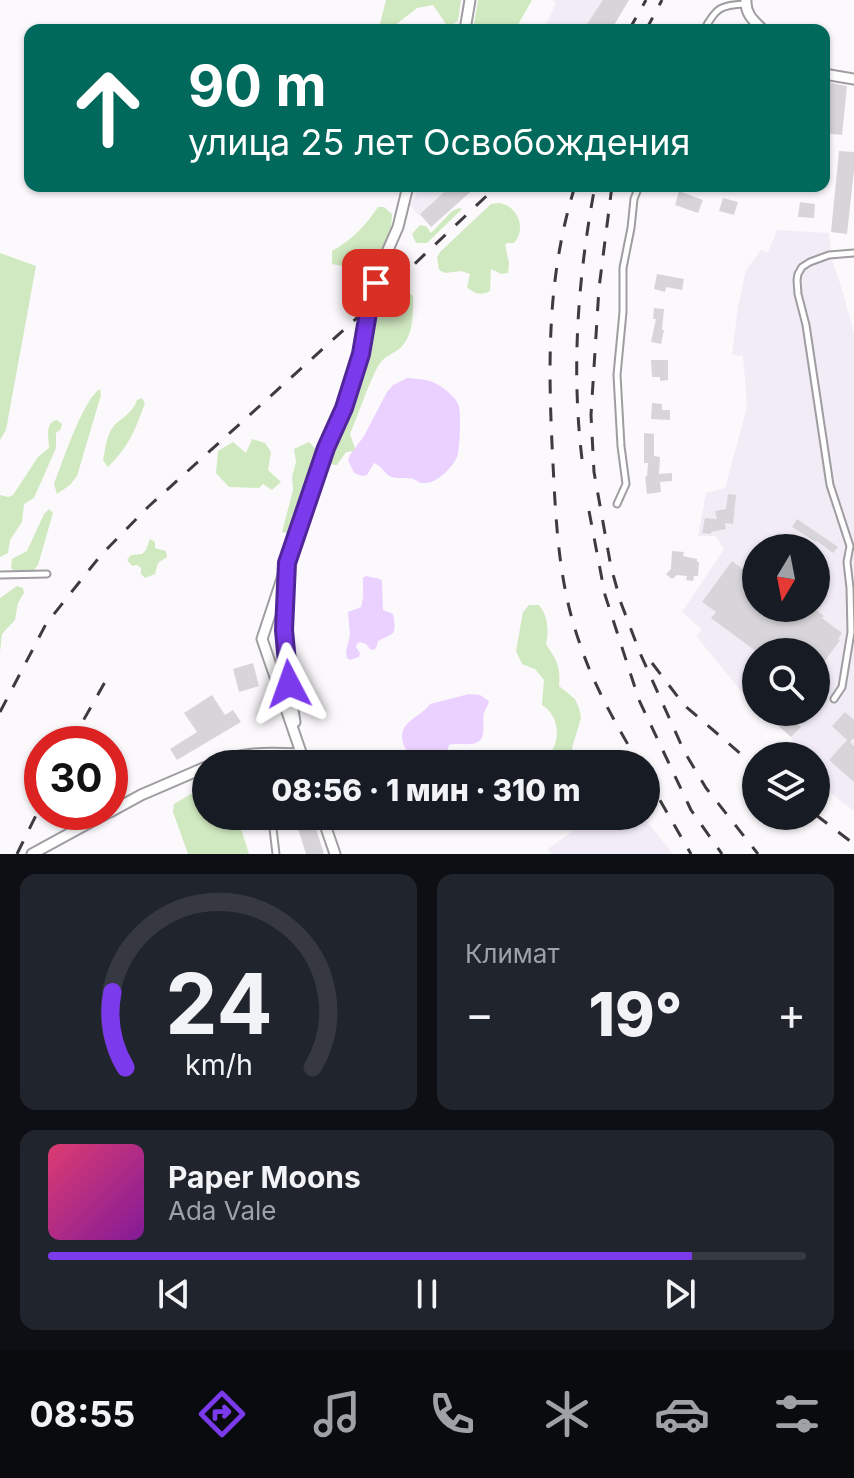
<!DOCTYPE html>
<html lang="ru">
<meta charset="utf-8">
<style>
body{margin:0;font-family:Inter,sans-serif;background:#20242c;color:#f1f3f6;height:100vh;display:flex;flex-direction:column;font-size:30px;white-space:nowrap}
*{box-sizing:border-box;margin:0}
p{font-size:26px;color:#9ea1a6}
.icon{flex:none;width:44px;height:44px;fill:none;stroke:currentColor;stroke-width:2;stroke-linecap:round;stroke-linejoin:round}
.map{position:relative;height:854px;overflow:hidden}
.panel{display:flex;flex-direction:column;gap:20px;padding:20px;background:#0d0f14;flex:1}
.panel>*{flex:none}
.banner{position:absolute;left:24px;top:24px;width:806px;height:168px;border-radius:16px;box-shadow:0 2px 6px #0004;background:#00695c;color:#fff;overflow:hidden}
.needle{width:52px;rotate:190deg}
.tools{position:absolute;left:742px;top:534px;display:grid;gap:16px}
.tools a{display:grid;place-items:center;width:88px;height:88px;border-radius:50%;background:#171b24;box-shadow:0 2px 6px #0004;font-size:40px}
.speed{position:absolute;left:24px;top:726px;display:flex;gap:16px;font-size:40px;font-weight:700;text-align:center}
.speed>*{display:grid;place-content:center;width:104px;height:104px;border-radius:50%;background:#171b24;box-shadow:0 2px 6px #0004;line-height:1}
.speed .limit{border:12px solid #d22;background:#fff;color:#111}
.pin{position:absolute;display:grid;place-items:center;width:68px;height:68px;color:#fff;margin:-34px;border-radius:16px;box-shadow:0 4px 12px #0006}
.me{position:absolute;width:88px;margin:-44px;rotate:356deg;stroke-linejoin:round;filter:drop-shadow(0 0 6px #0008)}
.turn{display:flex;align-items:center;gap:28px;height:168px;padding:0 32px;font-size:36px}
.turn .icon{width:104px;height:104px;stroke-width:2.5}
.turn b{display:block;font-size:56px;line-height:68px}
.big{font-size:60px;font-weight:800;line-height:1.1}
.panel .card{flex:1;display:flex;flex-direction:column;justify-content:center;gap:12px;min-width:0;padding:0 28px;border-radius:16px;background:#20242c}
.panel .dial{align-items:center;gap:0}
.dial svg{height:208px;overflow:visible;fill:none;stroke:#363941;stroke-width:7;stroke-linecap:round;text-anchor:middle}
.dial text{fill:#f1f3f6;stroke:none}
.song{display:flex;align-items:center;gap:24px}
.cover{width:96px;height:96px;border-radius:12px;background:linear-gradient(135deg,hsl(340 70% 55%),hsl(290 70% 35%))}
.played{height:8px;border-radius:4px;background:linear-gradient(90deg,#7c3aed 85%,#363941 85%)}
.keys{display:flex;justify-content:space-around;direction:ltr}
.heat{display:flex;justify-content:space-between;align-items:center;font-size:44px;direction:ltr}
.panel .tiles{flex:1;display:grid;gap:20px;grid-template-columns:1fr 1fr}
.card:last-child{grid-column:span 2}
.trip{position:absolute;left:192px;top:750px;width:468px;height:80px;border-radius:40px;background:#171b24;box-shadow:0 2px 6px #0004;font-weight:800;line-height:80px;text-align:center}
.dock{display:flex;height:128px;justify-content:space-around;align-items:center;background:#090b0e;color:#9ea1a6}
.dock .icon{width:56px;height:56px}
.dock .on{color:#7c3aed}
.dock b{font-size:36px;color:#f1f3f6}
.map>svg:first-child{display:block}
.built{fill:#f2ecf7;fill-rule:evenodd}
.green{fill:#d1e9c1}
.water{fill:#ebd1ff}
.building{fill:#d7d5d9}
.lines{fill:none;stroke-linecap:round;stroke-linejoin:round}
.service-casing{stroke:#9f9da1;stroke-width:9}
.minor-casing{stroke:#9f9da1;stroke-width:13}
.service{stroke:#fff;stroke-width:5}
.minor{stroke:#fff;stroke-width:9}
.rail{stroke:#3d3b3d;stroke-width:3;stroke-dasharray:14 14;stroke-linecap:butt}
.route-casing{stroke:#51269a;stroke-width:20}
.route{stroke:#7c3aed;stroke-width:14}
</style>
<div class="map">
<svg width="854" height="854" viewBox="0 0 854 854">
<rect width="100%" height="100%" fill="#fcf9fd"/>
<!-- built -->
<path class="built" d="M553 0H629L614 25 612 24 609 30H543L556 4Z
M421 186H477L431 227 420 215H418L410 205Z
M777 230 829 233 832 260 842 289 854 333V811L829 792 816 773V756H804L791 737 763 712H816V652H756V705L746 697 696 636 702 630 682 612 724 549 716 536H698L706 493 725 488 747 407 743 356 732 355 738 306 746 270 761 250 768 252ZM756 548H816V608H756Z
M594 816H643L673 854H552L548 849Z"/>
<!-- green -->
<path class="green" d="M386 0H461L458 21 448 27 433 5 417 8 389 30H376L380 24Z
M478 0H532L515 30H473Z
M498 203C518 205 527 229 514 243H507L505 245 509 263 508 273 501 274 491 269 490 291C481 296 474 294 467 287L470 274 461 271 445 273 439 270 437 257 441 251 491 204Z
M378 207H384L392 214 391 231 374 270 362 277 347 267 332 264V251C352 240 366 225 378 207Z
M459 208 462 209 427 243H416L412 234 420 225 426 226 431 233 452 211Z
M0 253 36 266 6 430 0 440Z
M408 292 413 296C413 311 414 333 403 345 394 356 385 352 376 370 366 390 359 413 350 434L356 451 346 452 337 465 327 464 339 438 369 353 376 320 396 296Z
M100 389 101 395 77 476 70 485 57 494 54 484C62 464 83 399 100 389Z
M142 398 145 403C135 431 129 446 108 467L103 460C105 451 106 440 110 432 117 418 131 417 137 400Z
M57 420 62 424 61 429 56 433V448L34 498 24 504 22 522 10 540 8 553 0 557V495L8 497 13 495 38 457 49 448C49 437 44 423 57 420Z
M252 439 265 443 271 452 268 470 281 482 272 490 263 484 259 488 229 487 216 473 218 451 233 442 246 453Z
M309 442 316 449 292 522 287 533 282 532 293 490 292 477 296 462 294 449Z
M49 509 53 513 38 565 29 576 17 573 11 568 12 559 27 551 44 514Z
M150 539 155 542V548L166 551 167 557 158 563 155 574 145 578 141 574V568L137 565 132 566 127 560 131 555 142 554 146 550Z
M17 586 23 588 24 593 18 603 15 620 2 634 0 652V598Z
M529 605H539C548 616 549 630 546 644 556 660 561 665 559 686L575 699 579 708 581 718 572 748 578 764H538C542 758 550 754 553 749 561 733 556 713 542 705L544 680 535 669 522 664 516 651 523 612Z
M206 785V816H237L249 854H188L173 812 174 804Z"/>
<!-- water -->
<path class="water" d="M407 378C417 379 428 379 437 384 445 389 456 397 459 406 461 414 460 449 457 457 453 467 436 484 425 483 416 483 421 482 413 479 405 477 395 480 388 475 383 471 381 466 374 463L367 475 362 476 354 473 348 460 350 455 364 436 387 392 393 385Z
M366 576 380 579 382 581 383 610 393 614C397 637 394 632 378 641L376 648 373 650 370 649 366 644 360 642 357 644 356 647 360 653 359 657 350 660 347 658 346 651 350 635 348 612 361 607 363 597V578Z
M469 694 480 695 489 701C488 706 485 709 484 713 481 723 490 744 469 744 462 745 457 743 449 745L443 764H417C406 752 394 736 409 722 417 715 424 712 430 704Z"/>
<!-- building -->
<path class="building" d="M603 0H629L614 25 613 24 609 30H583Z
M826 82 847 86 842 135 824 133Z
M839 151 854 152V170L847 234 831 232Z
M451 186H477L431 227 420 214Z
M679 191 703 200 698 213 675 205Z
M723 198 738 202 734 215 719 211Z
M800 202 815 204 814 218 798 217Z
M657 274 684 279 682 290 666 287 665 292 654 289Z
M654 308 664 309 662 330H664L661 344 651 342 656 319H653Z
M651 360H668V380L660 381V377H652Z
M652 403 662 404V410H670V420L651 419Z
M644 433 654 434V456L660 457 659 474 672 473V481L660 482 661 492 647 494 645 477 647 476 648 463H644Z
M728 494 736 495 733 524 725 523 726 529 711 532V534L702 533 705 518 717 519 715 511 726 509Z
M797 519 838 547 833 553 817 541 816 542 792 527Z
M672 551 684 552 683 556 697 559V562H699L698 576H694L693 581 686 580 687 576 677 575 672 579 666 574 671 569Z
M732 561 745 571 752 562 756 565V608H813L824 616 822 618 842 633 838 639 840 640 816 673V652H757L711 618 716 612 702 602Z
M253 663 259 686 239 692 233 669Z
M212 695 225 715 233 710 241 722 177 760 170 749 197 732 184 713Z
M763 712H785L801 727 791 737Z
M845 712 854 720V738L850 742 854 746V782L829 760 847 740 832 726Z
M294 816H312L324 854H306Z
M359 816H388L358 829 354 818Z"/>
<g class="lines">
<!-- service casing -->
<g class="service-casing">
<path id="service" d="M704 30C716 8 720 5 745 4
M617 504 626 484 621 446 617 375 623 312V268L631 228 634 199 639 186
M0 575 47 574
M834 699 842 687 851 632 850 588 847 562 850 546 830 485 806 325 798 294 797 280 798 274 802 267 810 262 829 255 854 253
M273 816 272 820 276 854"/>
</g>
<!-- minor casing -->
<g class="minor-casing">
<path id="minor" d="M746 0C745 14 754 21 763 30
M465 30 470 0
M824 74 854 79
M286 577C285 628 286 671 295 722
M213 764C242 751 270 753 301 754V752
M305 764 262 639 310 494 344 408 361 354 369 307 384 259 398 227 408 186
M110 812 141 795 206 767
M322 816 335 854
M32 854 109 812"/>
</g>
<!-- service -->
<use href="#service" class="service"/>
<!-- minor -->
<use href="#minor" class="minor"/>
<!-- rail -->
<path class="rail" d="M629 30 646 0
M646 30 662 0
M575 186C546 279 548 368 553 464 556 525 559 586 580 644 594 687 617 725 639 764
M612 186 599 288 591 415 594 472 611 567 621 603 640 653 684 751 706 788 758 854
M582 459C571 368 578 276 595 186
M589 511 605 595 639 700 691 810 722 854
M652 663 684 705 756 767
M0 712 46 624 101 555 148 507 369 307 497 186
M70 744 105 682
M646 776 691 854
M816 815 854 844
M17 854 42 803"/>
</g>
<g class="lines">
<!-- route casing -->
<g class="route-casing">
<path id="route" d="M289 684 284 630 287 563 326 448 344 408 361 354 369 307 376 283"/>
</g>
<!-- route -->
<use href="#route" class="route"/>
</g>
</svg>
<div class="tools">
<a><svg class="needle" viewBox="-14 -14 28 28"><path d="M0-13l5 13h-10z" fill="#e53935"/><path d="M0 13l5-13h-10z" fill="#9ea1a6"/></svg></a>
<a><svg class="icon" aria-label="search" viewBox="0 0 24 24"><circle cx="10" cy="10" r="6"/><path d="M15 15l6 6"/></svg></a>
<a><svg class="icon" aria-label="layers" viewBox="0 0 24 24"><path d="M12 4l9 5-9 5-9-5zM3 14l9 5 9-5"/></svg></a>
</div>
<div class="speed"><div class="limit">30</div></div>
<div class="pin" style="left:376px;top:283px;background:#d93025"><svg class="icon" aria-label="arrive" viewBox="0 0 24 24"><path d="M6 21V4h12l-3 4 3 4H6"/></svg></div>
<svg class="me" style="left:289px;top:684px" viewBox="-20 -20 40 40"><path d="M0-17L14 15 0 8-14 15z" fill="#7c3aed" stroke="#fff" stroke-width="4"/></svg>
<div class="trip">08:56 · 1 мин · 310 m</div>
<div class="banner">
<div class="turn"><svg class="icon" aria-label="ahead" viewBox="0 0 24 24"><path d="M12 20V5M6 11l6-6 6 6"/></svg><div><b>90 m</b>улица 25 лет Освобождения</div></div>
</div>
</div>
<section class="panel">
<div class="tiles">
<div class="card dial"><svg viewBox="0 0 100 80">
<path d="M14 69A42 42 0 1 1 86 69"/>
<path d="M14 69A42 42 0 0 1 9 40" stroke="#7c3aed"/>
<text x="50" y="56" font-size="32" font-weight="700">24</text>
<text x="50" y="72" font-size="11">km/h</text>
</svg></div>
<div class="card"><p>Климат</p>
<div class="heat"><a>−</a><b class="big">19°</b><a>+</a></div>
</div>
<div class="card">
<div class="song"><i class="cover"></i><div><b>Paper Moons</b><p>Ada Vale</p></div></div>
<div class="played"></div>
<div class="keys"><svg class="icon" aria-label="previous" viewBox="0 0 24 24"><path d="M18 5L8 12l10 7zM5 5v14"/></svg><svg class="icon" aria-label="pause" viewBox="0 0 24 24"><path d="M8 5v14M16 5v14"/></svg><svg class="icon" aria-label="next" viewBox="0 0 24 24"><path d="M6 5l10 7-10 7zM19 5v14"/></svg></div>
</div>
</div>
</section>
<nav class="dock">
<b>08:55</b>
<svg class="icon on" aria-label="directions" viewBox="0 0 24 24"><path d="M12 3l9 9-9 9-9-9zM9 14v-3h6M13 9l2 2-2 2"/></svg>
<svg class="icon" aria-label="music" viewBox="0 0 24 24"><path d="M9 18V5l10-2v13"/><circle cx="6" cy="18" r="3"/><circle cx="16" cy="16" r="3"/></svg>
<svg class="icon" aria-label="phone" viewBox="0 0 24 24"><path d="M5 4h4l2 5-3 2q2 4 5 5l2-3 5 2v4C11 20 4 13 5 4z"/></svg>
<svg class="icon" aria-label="climate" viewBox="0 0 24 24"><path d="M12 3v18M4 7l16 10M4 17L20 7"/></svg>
<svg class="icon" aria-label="car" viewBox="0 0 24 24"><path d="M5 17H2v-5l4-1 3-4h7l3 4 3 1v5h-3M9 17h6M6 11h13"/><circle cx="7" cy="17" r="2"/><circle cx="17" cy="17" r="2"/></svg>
<svg class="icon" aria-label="filters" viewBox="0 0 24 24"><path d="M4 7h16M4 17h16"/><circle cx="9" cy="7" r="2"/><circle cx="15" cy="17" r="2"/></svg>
</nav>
